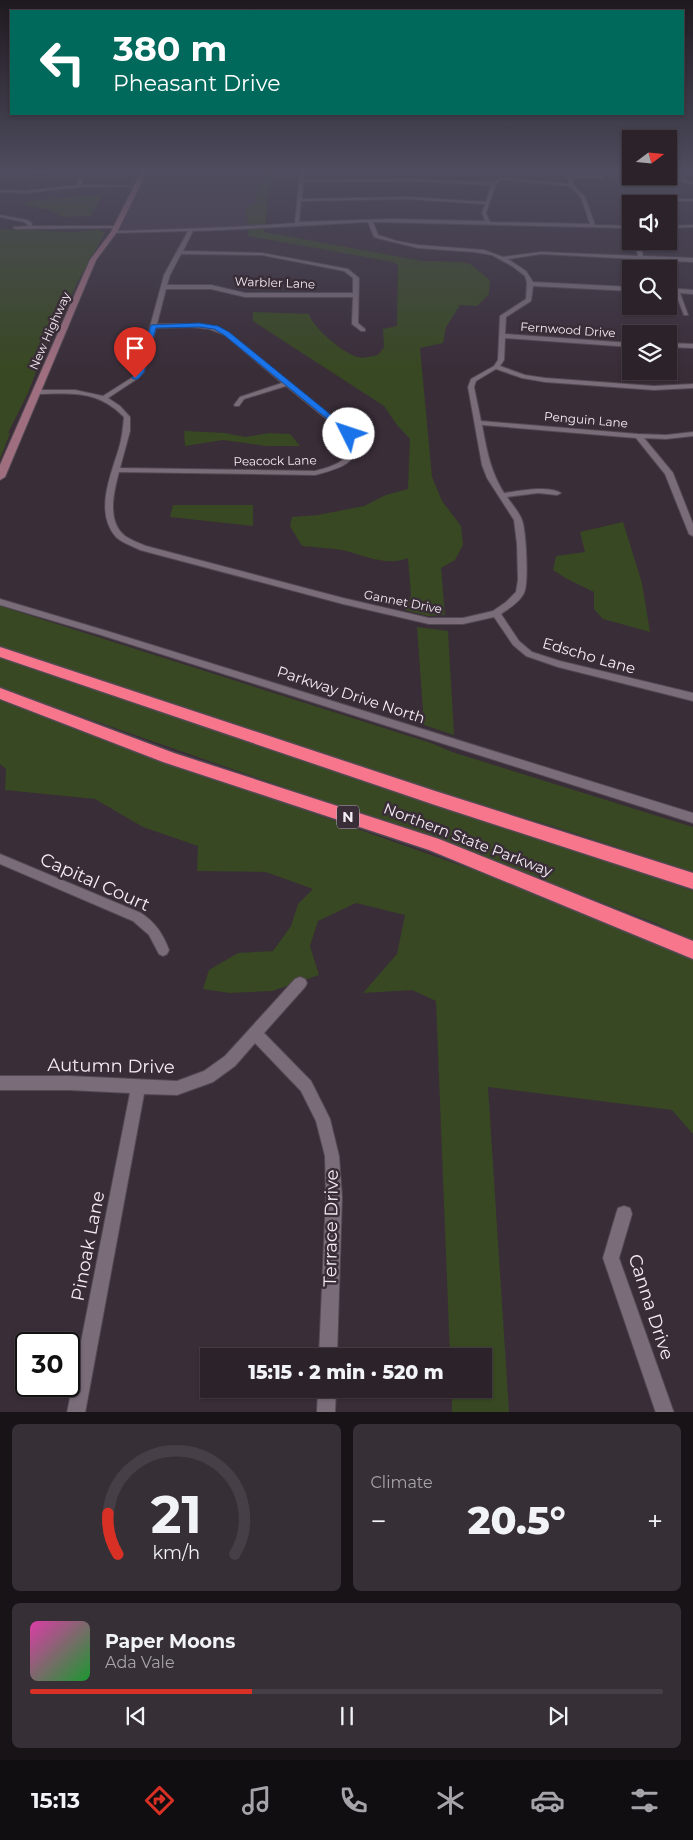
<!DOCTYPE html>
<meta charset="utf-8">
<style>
body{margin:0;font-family:Montserrat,sans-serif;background:#372f36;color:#f1f3f6;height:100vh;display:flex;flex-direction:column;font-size:19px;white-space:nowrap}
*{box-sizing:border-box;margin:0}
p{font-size:16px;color:#a6a4a8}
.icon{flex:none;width:28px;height:28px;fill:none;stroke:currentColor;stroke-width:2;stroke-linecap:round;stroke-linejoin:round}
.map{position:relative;height:1412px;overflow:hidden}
.side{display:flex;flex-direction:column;gap:12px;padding:12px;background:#181317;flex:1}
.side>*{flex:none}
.banner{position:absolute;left:10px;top:10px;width:674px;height:105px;border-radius:0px;box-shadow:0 1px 4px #0004,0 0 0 1px #473f47;background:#00695c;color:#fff;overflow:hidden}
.needle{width:32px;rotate:74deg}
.buttons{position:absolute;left:622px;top:130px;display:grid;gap:10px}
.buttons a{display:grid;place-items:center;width:55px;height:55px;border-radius:0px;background:#2b222a;box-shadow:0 1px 4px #0004,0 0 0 1px #473f47;font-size:25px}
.speed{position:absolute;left:15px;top:1332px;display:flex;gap:10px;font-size:25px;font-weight:700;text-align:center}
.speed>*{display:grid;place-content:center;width:65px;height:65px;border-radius:50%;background:#2b222a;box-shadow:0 1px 4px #0004,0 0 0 1px #473f47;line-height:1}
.speed .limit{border:2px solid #111;border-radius:8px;background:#fff;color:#111}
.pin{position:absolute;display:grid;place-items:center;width:42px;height:42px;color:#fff;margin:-51px -21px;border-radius:50% 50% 50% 0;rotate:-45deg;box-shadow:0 0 5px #0007}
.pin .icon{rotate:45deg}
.me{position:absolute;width:55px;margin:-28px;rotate:311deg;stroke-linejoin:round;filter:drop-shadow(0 0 4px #0008)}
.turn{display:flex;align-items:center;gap:18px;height:105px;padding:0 20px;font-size:22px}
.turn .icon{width:65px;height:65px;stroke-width:2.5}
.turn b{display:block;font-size:35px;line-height:42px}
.big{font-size:38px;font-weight:800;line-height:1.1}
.side .card{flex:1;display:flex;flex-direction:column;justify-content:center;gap:8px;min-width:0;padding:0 18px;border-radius:8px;background:#372f36}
.side .dial{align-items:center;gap:0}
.dial svg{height:130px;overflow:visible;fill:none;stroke:#473f47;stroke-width:7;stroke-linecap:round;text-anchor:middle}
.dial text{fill:#f1f3f6;stroke:none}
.song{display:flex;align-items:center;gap:15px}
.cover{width:60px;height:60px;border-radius:8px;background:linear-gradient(135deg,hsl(320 70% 55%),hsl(130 70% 35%))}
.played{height:5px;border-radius:2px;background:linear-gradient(90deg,#d93025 35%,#473f47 35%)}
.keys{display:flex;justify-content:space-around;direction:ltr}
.heat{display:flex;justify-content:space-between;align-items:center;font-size:28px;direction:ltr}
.side .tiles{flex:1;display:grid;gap:12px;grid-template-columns:1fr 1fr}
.card:last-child{grid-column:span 2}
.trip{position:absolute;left:200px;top:1348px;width:292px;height:50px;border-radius:0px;background:#2b222a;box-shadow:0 1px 4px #0004,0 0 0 1px #473f47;font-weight:800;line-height:50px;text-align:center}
.tabs{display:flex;height:80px;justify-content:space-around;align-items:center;background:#110e11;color:#a6a4a8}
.tabs .icon{width:35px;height:35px}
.tabs .active{color:#d93025}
.tabs b{font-size:22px;color:#f1f3f6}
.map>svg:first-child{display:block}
.education{fill:#453846}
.green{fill:#384822}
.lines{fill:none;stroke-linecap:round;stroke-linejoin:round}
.street-casing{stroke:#534953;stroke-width:2}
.secondary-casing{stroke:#534953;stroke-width:2}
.highway-casing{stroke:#534953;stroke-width:3}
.street{fill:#7a6c79;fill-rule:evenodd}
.secondary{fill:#a06f7f;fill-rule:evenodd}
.highway{fill:#f7768c;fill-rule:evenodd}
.route{fill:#1a73e8;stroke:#114b97}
.labels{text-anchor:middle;stroke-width:5;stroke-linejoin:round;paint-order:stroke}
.far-street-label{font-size:12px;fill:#f5edf4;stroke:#392d38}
.shield{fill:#392d38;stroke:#bdb3bc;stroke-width:1}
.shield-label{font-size:14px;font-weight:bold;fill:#f5edf4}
.street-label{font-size:15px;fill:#f5edf4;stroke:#392d38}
.near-street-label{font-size:18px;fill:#f5edf4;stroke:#392d38}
</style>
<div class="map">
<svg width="693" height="1413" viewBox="0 0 693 1413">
<rect width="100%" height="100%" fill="#392d38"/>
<!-- education -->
<path class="education" d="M260 180 249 226 119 230 145 181Z"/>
<!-- green -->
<path class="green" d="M263 172 274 173 266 203 268 204 265 226H249L245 210 249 206 255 204Z
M84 196H102L91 216 63 217 50 210 23 205 29 201Z
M264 228V232L423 261 460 262 470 264 490 280 489 294 477 306 460 305 446 327 443 343 420 348 432 477 442 501 461 526 463 545 455 560 441 568 445 615 428 616 405 610 411 595 408 558C388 567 363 555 342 550 329 548 315 547 302 546L290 526 292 517 318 515 364 506 386 495 408 489 410 439 397 425 384 406 253 321V312L309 314C313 328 344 354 358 357 364 359 372 356 378 355L384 347 383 329 397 326 398 265 393 262 248 236 249 229Z
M0 229 73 232 100 230 105 233 77 283 53 338H49L28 393 8 433H10L0 459Z
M184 431 225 433 245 437 269 433 290 434 300 446H266L223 440 185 446Z
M173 505H253V526L170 517Z
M623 522 642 583 650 632 603 619 594 609V592L567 579 553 570 556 556 585 552 580 532Z
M0 606 431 743 452 752 693 827V872L552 826 421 787 0 647Z
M417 627 448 631 454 735 424 725Z
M0 656 693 891V941L655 923 481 856 0 688Z
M0 700 136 751 587 910 693 957V1134L672 1110 488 1087 509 1412H452V1389H484V1356H450L436 1001 412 990 363 993 397 954 405 915 356 903 318 921 310 946 319 975 272 991 229 993 203 989 209 970 238 953 273 951 291 926 298 904 313 889 266 872 197 871 198 846 143 827 95 799 5 790 6 769 0 764Z"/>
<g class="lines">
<!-- street casing -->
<g class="street-casing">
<path id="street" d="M12 172H49L47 173Z
M84 172H89L83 178 82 185 138 186 80 187 24 193 0 192V190L24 191 78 185 79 178Z
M300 172H304L303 180 414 179 493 183 497 180 499 181 496 184 486 213 490 222 590 224 581 197 570 186 498 179 500 178 569 184 566 172H570L571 176H604L605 178H572L573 185 585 197 595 225 631 226V228L373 222 378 235 397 241 418 245 484 250 503 257 541 252 638 256 635 241H639L643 256 693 258V262L541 254 508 259 526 271 533 282 631 287V291L533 286 531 301 506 317 505 334 631 343V347L505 338 504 360 500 366 525 375 545 378 654 386 693 384V388L654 390 545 382 522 378 496 369 476 381 474 387 481 421 638 434 666 435 693 432V436L666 439 644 438 673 473 693 524V536L689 534 665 474 636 438 482 425C487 451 490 470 504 493 519 491 548 485 561 493L557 495 538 493 507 497C512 504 519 512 522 520 526 530 529 584 524 593 520 602 508 609 501 614L519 641 532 652 560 661 693 693V701L558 667 526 656 513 645 494 617 463 624H429L343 604 140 550C133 546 122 543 116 537 94 512 111 475 119 448 122 438 123 428 124 417 98 390 72 393 37 394L34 392 37 390H75L103 396 133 377 138 371 164 275 188 231 114 233 112 232 114 231C175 229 234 228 295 223ZM414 181 491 185 486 202 408 197 302 199 303 182ZM408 199 485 204 482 213 485 221 390 219 299 222 301 201ZM368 222 374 237 381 239 418 248 474 252 492 255 512 266 525 276 527 283 526 299 500 316 498 360 494 366 471 379 468 387 482 465 487 478 514 520 517 544 518 580 516 592 506 602 493 611 463 618H429L343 598 146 546C139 543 131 540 125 536 106 521 114 491 119 472L315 475C338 469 367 462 351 433L229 333C205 322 182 324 157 324L166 289H211L245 297H353L352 324 361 331H365V329L358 323 359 278 348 269 262 253 183 251 193 231C252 229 310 225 368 222ZM181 254 262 255 344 271 353 278V293H245L211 285H167L170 275ZM191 327 209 329 225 335 282 383 240 397 234 405 235 406H239L244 399 286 386 346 435C356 460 335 466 315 471L120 468 130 431V417L120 406 108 398 137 379 144 372 156 328Z
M627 172H631V176C646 180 659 183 674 178L671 172H675L678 178 693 182V184L676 180 666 183H647L630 178Z
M662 199H693V201H663L650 204Z
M0 215 27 220 32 223V226H116L118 227 116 228 15 229 13 227 28 226V225L24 222 0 217Z
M693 225V227L669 228V226Z
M669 288 693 290V294L680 293 688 315H684L675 292H669Z
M669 343 693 344V348L669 347Z
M0 599 107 631 693 813V823L101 635 0 605Z
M0 854 141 913C156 923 163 934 169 950L167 954 163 956 159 954 149 935 133 921 0 864Z
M300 977 305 979 307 983 305 987 264 1033 311 1081 330 1119 339 1156 342 1197 337 1356H319L326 1197 325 1156 316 1121 301 1091 255 1043 235 1066 213 1082 177 1095 144 1094 85 1413H67L130 1093 69 1090H0V1076H69L177 1081 204 1071 225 1056 295 979Z
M624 1206 630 1208 632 1214 619 1258 674 1413H656L603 1258 616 1214 618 1208Z
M318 1389H336L335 1413H317Z"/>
</g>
<!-- secondary casing -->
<g class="secondary-casing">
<path id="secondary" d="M141 172H147L117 232 96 260 5 477 0 480V465L90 260 111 232Z"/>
</g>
<!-- highway casing -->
<g class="highway-casing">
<path id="highway" d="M0 647 435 791 693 873V889L435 805 0 657Z
M0 688 174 753 439 839 693 941V959L429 850 163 762 0 699Z"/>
</g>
<!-- street -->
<use href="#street" class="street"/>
<!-- secondary -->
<use href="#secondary" class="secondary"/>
<!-- highway -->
<use href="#highway" class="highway"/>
</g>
<!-- sky -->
<linearGradient id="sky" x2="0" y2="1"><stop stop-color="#1f191f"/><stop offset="0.46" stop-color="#4e4c5e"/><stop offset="1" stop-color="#4e4c5e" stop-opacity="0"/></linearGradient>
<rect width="693" height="370" fill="url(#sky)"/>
<!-- route -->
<path class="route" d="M199 323 218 326 229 332 352 432V435H347L224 335 214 329 199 327 156 328 144 372 138 379H133L132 378 137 371 151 325Z"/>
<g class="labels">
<!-- far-street labels -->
<g class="far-street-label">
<text transform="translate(275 283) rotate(2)" y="4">Warbler Lane</text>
<text transform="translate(568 330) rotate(4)" y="4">Fernwood Drive</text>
<text transform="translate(50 331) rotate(-66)" y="4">New Highway</text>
<text transform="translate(586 420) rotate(5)" y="4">Penguin Lane</text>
<text transform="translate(275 461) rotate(-1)" y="4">Peacock Lane</text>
<text transform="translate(403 602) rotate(11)" y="4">Gannet Drive</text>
</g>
<!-- shield labels -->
<rect class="shield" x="337" y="805.5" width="22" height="23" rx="4"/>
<g class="shield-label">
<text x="348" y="822">N</text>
</g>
<!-- street labels -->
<g class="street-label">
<text transform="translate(589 656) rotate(16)" y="5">Edscho Lane</text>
<text transform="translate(351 695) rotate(18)" y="5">Parkway Drive North</text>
<text transform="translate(468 840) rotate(21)" y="5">Northern State Parkway</text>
</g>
<!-- near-street labels -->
<g class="near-street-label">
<text transform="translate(95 882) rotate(24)" y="6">Capital Court</text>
<text transform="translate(111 1066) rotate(1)" y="6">Autumn Drive</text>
<text transform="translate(331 1228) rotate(-89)" y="6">Terrace Drive</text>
<text transform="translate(88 1246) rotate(-79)" y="6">Pinoak Lane</text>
<text transform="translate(651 1307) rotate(72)" y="6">Canna Drive</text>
</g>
</g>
</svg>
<div class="buttons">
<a><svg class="needle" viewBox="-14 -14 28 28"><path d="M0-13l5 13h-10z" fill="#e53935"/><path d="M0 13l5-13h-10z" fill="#a6a4a8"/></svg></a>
<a><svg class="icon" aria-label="sound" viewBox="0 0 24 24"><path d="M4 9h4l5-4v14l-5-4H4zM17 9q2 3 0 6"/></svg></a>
<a><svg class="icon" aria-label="search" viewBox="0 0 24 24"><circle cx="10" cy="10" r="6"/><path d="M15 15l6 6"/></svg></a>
<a><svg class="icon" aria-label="layers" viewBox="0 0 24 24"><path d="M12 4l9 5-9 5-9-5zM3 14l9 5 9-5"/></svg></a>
</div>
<div class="speed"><div class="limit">30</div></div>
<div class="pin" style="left:135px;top:378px;background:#d93025"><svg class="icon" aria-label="arrive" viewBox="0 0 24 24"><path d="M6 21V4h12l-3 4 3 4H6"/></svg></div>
<svg class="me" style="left:349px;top:434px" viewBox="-20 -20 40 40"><circle r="19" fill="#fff"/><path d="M0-13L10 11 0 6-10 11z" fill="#1a73e8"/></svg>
<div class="trip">15:15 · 2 min · 520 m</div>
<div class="banner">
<div class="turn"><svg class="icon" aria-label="left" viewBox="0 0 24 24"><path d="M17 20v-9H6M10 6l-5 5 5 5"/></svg><div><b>380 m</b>Pheasant Drive</div></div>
</div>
</div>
<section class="side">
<div class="tiles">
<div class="card dial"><svg viewBox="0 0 100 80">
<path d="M14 69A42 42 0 1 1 86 69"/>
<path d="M14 69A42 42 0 0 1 8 44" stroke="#d93025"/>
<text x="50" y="56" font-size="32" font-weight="700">21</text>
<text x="50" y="72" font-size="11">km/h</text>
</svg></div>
<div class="card"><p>Climate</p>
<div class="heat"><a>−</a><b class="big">20.5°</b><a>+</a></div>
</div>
<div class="card">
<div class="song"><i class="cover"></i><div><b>Paper Moons</b><p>Ada Vale</p></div></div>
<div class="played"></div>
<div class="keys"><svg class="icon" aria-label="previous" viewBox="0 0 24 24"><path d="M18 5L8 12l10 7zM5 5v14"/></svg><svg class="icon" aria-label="pause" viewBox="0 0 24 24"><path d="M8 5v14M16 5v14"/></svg><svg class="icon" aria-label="next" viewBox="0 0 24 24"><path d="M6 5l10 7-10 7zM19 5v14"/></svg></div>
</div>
</div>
</section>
<nav class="tabs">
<b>15:13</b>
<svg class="icon active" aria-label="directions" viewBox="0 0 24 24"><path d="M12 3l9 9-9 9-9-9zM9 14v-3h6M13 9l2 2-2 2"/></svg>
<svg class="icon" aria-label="music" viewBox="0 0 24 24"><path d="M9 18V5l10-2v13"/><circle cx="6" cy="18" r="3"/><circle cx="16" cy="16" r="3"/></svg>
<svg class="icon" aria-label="phone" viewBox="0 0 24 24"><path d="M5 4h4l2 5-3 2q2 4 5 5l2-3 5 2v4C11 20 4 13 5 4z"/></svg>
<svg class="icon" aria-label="climate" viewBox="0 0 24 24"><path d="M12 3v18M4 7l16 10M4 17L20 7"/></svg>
<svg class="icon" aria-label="car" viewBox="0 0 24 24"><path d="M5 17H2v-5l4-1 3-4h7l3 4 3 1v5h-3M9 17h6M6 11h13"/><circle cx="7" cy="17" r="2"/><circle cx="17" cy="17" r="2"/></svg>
<svg class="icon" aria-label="filters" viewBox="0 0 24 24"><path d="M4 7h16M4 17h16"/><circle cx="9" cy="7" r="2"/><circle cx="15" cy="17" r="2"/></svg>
</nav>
